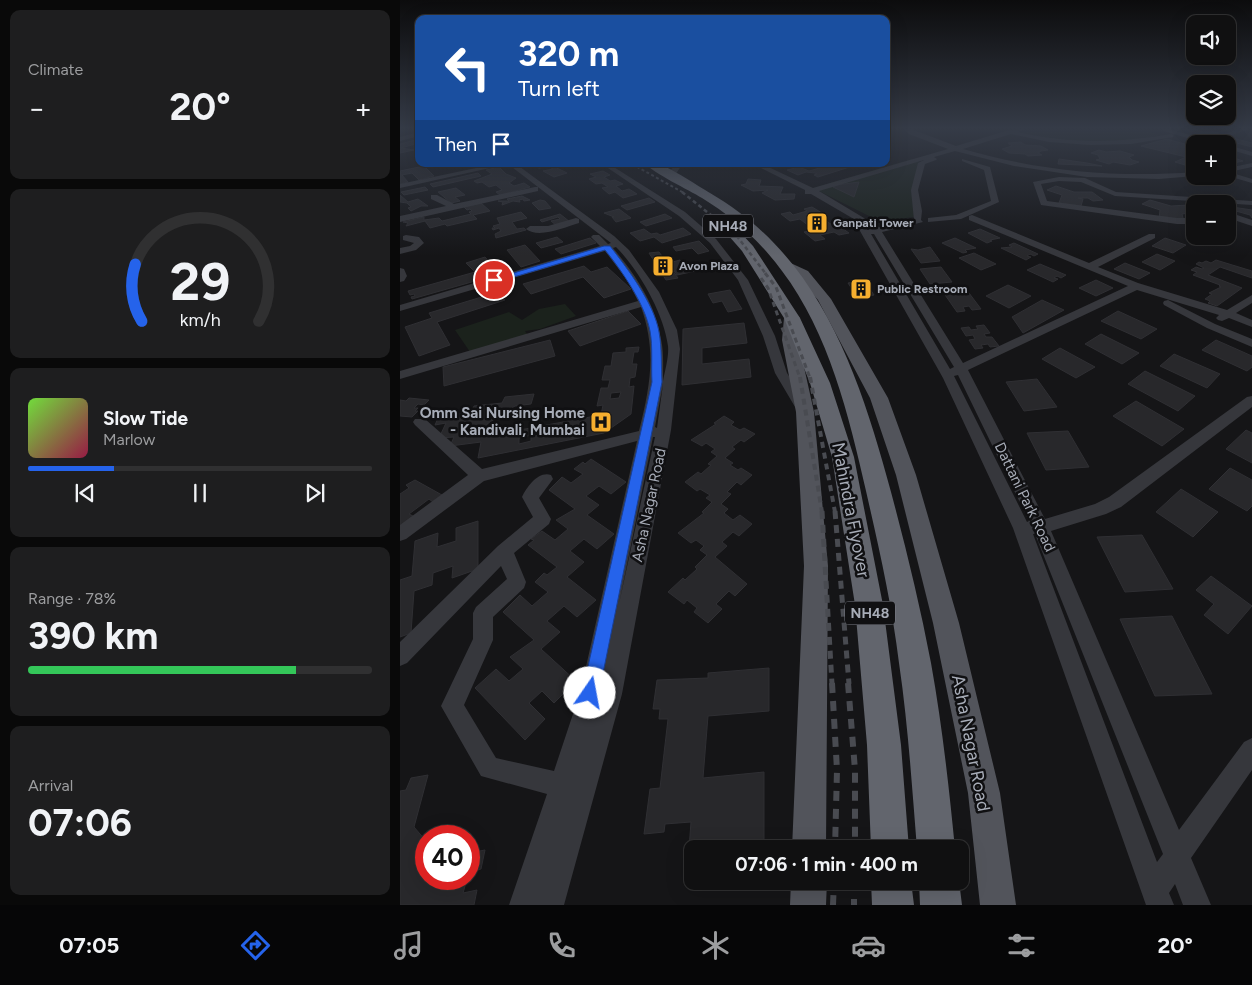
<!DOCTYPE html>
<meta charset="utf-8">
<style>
body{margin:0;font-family:Figtree,sans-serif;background:#1e1e1f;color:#f1f3f6;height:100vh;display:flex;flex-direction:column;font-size:19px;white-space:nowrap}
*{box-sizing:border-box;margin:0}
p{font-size:16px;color:#9c9d9f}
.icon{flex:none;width:28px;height:28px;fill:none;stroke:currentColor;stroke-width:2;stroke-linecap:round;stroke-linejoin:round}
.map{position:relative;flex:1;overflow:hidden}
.side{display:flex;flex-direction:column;gap:10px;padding:10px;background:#090909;width:400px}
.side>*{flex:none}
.guide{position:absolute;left:15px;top:15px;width:475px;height:152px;border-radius:10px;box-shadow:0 5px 20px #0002,0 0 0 1px #303031;background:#1a4fa0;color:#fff;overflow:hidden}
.tools{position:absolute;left:786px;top:15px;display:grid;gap:10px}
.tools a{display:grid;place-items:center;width:50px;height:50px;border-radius:10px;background:#101011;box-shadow:0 5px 20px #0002,0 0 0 1px #303031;font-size:25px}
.speed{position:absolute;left:15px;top:825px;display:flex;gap:10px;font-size:25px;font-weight:700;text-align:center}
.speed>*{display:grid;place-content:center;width:65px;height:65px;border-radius:50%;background:#101011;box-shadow:0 5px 20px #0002,0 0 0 1px #303031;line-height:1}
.speed .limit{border:8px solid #d22;background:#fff;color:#111}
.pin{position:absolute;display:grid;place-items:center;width:42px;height:42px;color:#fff;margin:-21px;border:2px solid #fff;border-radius:50%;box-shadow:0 1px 5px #0007}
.me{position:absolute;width:55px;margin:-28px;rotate:12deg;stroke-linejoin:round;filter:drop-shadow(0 0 4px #0008)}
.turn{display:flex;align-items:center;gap:18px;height:105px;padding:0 20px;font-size:22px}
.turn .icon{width:65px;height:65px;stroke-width:2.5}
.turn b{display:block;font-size:35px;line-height:42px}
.then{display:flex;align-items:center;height:48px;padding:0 20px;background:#0003;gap:10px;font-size:19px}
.big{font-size:38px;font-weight:700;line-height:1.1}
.side .tile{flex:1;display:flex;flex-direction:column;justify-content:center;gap:8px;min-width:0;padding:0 18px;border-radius:10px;background:#1e1e1f}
.side .dial{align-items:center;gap:0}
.dial svg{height:130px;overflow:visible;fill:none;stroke:#303031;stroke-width:7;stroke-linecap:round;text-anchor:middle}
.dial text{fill:#f1f3f6;stroke:none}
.song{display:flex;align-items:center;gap:15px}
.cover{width:60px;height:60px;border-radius:8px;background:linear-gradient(135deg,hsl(100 70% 55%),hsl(340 70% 35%))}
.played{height:5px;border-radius:2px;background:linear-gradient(90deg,#2563eb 25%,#303031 25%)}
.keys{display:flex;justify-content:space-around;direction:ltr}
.heat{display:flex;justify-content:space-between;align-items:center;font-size:28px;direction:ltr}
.charge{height:8px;border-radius:4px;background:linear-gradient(90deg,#34c759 78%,#303031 0)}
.trip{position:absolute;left:284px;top:840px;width:285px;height:50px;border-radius:10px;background:#101011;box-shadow:0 5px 20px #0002,0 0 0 1px #303031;font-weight:700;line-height:50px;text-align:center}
.menu{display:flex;height:80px;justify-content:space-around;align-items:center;background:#060607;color:#9c9d9f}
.menu .icon{width:35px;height:35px}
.menu .on{color:#2563eb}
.menu b{font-size:22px;color:#f1f3f6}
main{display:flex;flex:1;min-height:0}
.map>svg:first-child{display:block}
.green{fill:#1b221c}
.building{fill:#28282b;stroke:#2f2f33;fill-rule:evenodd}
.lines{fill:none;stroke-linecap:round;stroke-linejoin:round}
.minor{fill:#36373c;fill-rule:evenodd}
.major{fill:#52545b;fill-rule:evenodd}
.highway{fill:#62656d;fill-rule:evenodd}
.rail-far5{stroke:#494b51;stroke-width:2;stroke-dasharray:3 2.5;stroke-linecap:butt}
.rail-far4{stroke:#494b51;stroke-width:2.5;stroke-dasharray:4 3;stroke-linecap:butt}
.rail-far3{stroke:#494b51;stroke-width:3;stroke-dasharray:5 4;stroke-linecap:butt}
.rail-far2{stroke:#494b51;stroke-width:4;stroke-dasharray:6 5;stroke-linecap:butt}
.rail-far1{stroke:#494b51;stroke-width:5;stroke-dasharray:8 6;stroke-linecap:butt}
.rail{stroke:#494b51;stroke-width:6;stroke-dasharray:10 8;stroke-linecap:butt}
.route{fill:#2563eb;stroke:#184099}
.labels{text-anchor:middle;stroke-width:5;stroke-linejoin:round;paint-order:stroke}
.far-poi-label{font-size:12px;font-weight:bold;fill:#a7acb7;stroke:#101012;text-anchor:start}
.shield{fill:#101012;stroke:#7a7d86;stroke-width:1}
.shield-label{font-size:14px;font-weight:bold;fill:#a7acb7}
.poi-label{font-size:15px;font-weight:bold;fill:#a7acb7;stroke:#101012;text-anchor:end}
.street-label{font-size:15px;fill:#a7acb7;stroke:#101012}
.near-street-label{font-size:18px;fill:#a7acb7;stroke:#101012}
</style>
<main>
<section class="side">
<div class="tile"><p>Climate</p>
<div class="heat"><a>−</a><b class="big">20°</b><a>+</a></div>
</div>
<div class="tile dial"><svg viewBox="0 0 100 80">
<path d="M14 69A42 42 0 1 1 86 69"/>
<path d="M14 69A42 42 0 0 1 10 34" stroke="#2563eb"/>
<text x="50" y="56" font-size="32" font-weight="700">29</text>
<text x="50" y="72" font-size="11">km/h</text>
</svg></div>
<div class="tile">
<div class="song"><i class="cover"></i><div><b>Slow Tide</b><p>Marlow</p></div></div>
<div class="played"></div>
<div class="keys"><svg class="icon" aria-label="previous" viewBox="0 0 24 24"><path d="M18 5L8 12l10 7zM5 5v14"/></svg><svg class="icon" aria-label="pause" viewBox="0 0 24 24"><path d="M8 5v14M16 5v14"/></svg><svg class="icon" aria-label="next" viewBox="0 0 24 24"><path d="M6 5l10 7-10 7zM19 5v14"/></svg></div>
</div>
<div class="tile"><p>Range · 78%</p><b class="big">390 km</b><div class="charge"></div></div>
<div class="tile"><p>Arrival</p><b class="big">07:06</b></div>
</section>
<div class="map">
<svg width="852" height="905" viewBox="0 0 852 905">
<rect width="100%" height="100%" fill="#151517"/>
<!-- green -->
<path class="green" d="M630 129H738L760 135C716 147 664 144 620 132Z
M512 159 519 162C514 181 510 199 515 217L479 221 413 188Z
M165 304 176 316 140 329 125 331 128 335 70 352 55 330 109 312 122 320 139 309Z"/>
<!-- building -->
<path class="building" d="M782 129H802L819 133 810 136Z
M832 138 852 143V147L825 140Z
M19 139V143L1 148 14 150 0 153V144Z
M767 139 795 147V168L775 162 786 157 741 146Z
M621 142 625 145 641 146 648 150 641 151 638 153 642 155 628 156 625 154 609 153 602 149 612 146 608 143Z
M699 150 706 152 720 151 734 155 729 157 732 160 739 162 730 165 713 162 709 164 696 160 700 159 698 155 691 153Z
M828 156 843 161 828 164Z
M659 159 687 163 702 166 658 164Z
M131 164H173L157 168 167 173 154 177 143 171 153 169 148 166 139 168Z
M434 164H459L418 177 414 175 417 174 415 173 406 172 398 175 387 170 399 167 409 171Z
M24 166 34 176 19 180 12 173 2 175 8 182 0 184V171Z
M99 167 106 174 116 178 109 183 114 186 124 183 130 187 100 195 96 192 102 190 96 185 89 187 82 182 77 183 74 181 92 174 86 170Z
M203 171 210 175 204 177 210 181 215 180 223 184 216 186 222 191 229 189 237 194 223 198 215 192 209 194 202 188 208 187 202 183 196 184 189 179 196 177 190 174Z
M78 173 81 176 33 187 30 184Z
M348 179 361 180 359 186 383 187 380 194H395L394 199 375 200 362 193 368 190 353 191 341 185 346 184Z
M459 182 454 197 433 187 437 185Z
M656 186 674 192H692L703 200 693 201 688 198H678L683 199 681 206 659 203 662 195 647 190Z
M25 187 28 190 4 195 1 192Z
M56 188 65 195 55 197 60 201 51 203 38 192Z
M0 195 8 202 18 199 28 206H21L11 211 8 208 11 207 7 203 0 202Z
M122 196 130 200 124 201 123 199 119 200 120 202 113 201 102 205 103 202 98 201H109L107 199Z
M249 198 255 202 227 210 221 206Z
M140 200 145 201 151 208 139 210 132 203Z
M750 200 771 206 789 205 795 209V216L789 213 782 214 784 222 759 219 760 210 742 204Z
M81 203 90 211 73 215 77 219 47 226 45 224 30 228 25 221 6 226 8 223 3 222 24 217V220L39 218 42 221 71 214 69 212 72 211 70 209 67 210 64 207Z
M412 207 422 213 417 214 432 225 436 224 449 233 439 235 434 232 420 235 425 239 415 241 404 232 414 230 400 219 390 221 381 214 390 212 393 215 407 211 404 209Z
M832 207 852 210V218L850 215 829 209Z
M219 209 231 218 216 222 212 217H214L204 213Z
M121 212 127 218 112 222 117 229 124 228 126 230 96 238 95 234 101 231 99 228 93 230 92 228H95L93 226 100 224 97 218Z
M160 214 170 222 157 226 151 221 160 219 158 217 142 222 140 220Z
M265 214 272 218 246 226 240 222Z
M283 228 291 234 262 243 254 237 240 241 230 233 244 229 251 234 257 233 260 235Z
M580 229 600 238 590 240 592 241 587 243 568 233Z
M157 237 163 242 141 248 136 243Z
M190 238 196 243 161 254 155 249Z
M555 238 576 248 565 250 567 252 563 253 542 243Z
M765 238 786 245 773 253 752 246Z
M299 241 309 251 298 254 292 248 276 251 273 247Z
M614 243 638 254 634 256 630 254 627 256 631 257 626 260 601 248 612 247 609 245Z
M125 245 140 261 121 267 107 250Z
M530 247 540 261 521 263 511 249 518 250Z
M259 252 278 278 266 280 249 253Z
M574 253 596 264 581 270 559 258Z
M757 254 775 261 760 270 742 262Z
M85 257 95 268 78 273 82 279 12 299 11 297 15 296 14 294 10 295 8 291 75 272 66 263Z
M280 260 283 263 287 262 290 265 300 263 305 269 277 275 269 263Z
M816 260 852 271V278L820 267 808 275 842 288 817 306 808 303 810 301 805 299 812 294 809 293 821 287 819 286 820 285 793 275 797 272 791 270 796 267 802 269 804 268 796 264 799 262 802 263 806 261 811 263Z
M725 263 750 273 739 279 714 269Z
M640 264 666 275 661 278 657 276 654 278 658 279 653 282 627 270Z
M184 266 191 272 207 267 231 289 204 298 183 277 131 294 123 284Z
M541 267 552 282 530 284 520 269Z
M464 280 474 295 458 298 448 283Z
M696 280 713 288 696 296 679 288Z
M608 285 631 296 609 308 586 296Z
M566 289 581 309 572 310 569 306 563 307 565 311 557 312 543 292Z
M330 290 342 309 328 312 322 301 313 303 308 294Z
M98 292 105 300 37 322 50 345 19 356 5 327 32 318 29 313Z
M642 300 664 310 623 333 612 317Z
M228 311 241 324 180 346 168 331Z
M718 311 757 329 741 339 701 321Z
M344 323 347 343 302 348V364L349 359 351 377 282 385 283 329Z
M584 325 590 333 584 334 586 337H592L599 346 590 347 588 344 581 345 583 348 575 349 569 340 575 339 573 335 566 336 561 328 569 327 571 330 578 329 576 326Z
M701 334 739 353 722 364 685 344Z
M150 340 155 356 44 386 43 367Z
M816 340 852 356V367L847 371 802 350Z
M239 347 238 352H234L232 364H237L235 377 230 378 229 387 234 386 231 414 204 433 78 458 81 442 50 446 54 437 39 438 46 423 35 425 39 416 71 413 74 406 102 403 105 397 134 394 131 404 115 406 87 424V436L201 415 203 405 197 406 201 388H208L210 380H202L205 366H211L213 353 226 352V348ZM221 392 219 398 210 399 211 393ZM175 427V433L163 435V430ZM131 435V441L119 444V438Z
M660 348 695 367 676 378 642 359Z
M774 354 820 374 807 388 760 366Z
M745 371 795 396 778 411 728 384Z
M637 379 657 407 624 411 606 382Z
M9 398 29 400 24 405 18 404 14 408H18L15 411H18L12 417 0 416V400L6 401Z
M736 401 784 429 762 446 713 416Z
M324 416 334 422 331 425 340 430 344 428 355 434 344 442 341 440 332 447 335 449 325 458 333 463 330 465 338 470 341 468 352 475 341 485 337 482 327 492 331 494 321 504 328 509 324 513 333 520 340 515 352 524 339 536 333 532 322 542 327 546 315 557 347 584 335 596 329 591 316 604 322 609 308 623 294 612 297 608 287 600 284 604 268 592 283 578 285 580 297 569 295 567 307 555 300 550 304 546 296 540 291 543 278 533 304 513 302 512 312 502 306 498 310 495 300 489 297 491 285 482 298 472 301 474 311 465 308 464 317 456 311 452 315 449 306 443 302 446 291 440 316 424 314 423Z
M846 430 852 433V463L826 449Z
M668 431 689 467 646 470 627 433Z
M191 459 226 482 211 494 199 486 186 496 199 505 187 515 214 534 197 549 184 539 170 551 184 562 167 577 196 600 177 617 164 606 147 621 160 632 141 649 176 681 154 703 142 691 129 703 145 719 125 740 75 688 96 669 109 681 123 669 110 657 134 640 103 612 120 595 132 606 148 592 135 582 144 573 147 575 157 567 128 545 134 540 131 539 142 531 155 540 168 529 156 520 175 509 149 490 162 477 171 483 183 474 174 469 183 462 185 464Z
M830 468 852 480V506L847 511 809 489Z
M15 480 42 495 33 502 29 499 9 514 13 516 0 526V494L9 488 6 485Z
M781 489 818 512 793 537 756 512Z
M78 521V569L52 578 53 566 33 573 32 585 14 591 11 633 0 637V580L12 576 15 541 38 533 37 547 56 541V528Z
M742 535 773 589 725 592 697 537Z
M811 576 852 606 828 634 804 615 814 604 796 590Z
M772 616 812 694 755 696 720 619Z
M369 668V711L308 716 303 778 364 772V849H292V861L288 862 291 822 265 824 264 832 244 834 250 789 260 788 268 719H259L260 709H253L257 680 308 678V673Z
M28 775 14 827 26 841V879H67L63 893 77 890 74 905H0V791L6 790 11 778Z
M85 850 81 869 69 872V853Z"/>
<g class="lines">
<!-- minor -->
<path class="minor" d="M504 129H511L556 146 609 130 625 129 618 132C669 144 720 143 771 134L773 135V137L731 144 690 145 649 142 611 134 563 149C639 171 716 178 795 172V176L759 179 687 177 614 166 555 151 534 157 537 159 536 160 525 164 518 190 522 211 521 220 523 222 482 232 563 363 728 286 569 220V216L572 215 689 263 749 234H755V238L698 267 738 283 827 310 852 295V303L836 313 852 320V327L829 318 822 321 818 320 816 318 819 315 737 290 568 370 645 519 695 504 709 497 847 397 852 396V407L721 507 706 514 651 531 779 830 844 742 852 738V770L791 858 811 905H783L775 884 769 893 774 905H746L613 528 543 378 460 231 448 222 455 220 468 230 471 229 411 194H405V190L353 164H362L413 188 548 149 509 134ZM524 160 518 163 511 190 514 220 479 227 419 191ZM471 234H474L554 367 550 369ZM558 375 629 521 627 522 554 376ZM633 534H635L763 854 757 862Z
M768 129 809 140 838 129H848L816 142 820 144H808L760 130Z
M19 132V136L0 141V137Z
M828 145 852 152V156L828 149Z
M562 159 590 167 599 202 561 219 528 222V218L556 215 591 201 584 170 562 161Z
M852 163V167L829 172 852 179V183L828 176V168Z
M95 164H108L0 188V184Z
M108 164H116L214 236 229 250 259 292 277 330 280 349 271 430 222 694 164 905H109L147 794 81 776 41 706 73 639V613L76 607 107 579 101 566 7 663 0 666V642L98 546 133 517 122 497C127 487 138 471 151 475L153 479 139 498 151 519 149 524 114 553 126 582 124 588 93 617V640L64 705 96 758 154 771 180 693 237 441 84 481 6 539 0 541V525L68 475 15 425 13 422 15 419H25L82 469 239 431C250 386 257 352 241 307L0 379V371L238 301 227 280 205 251 0 311V305L200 246 191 237 193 235H199L208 244 211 243ZM216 247C239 270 264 314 268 346 269 357 265 370 263 381 263 367 264 353 261 339 256 305 235 274 213 248ZM263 384 257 428 255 427ZM253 437H255L219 604Z
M202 164H209L285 212 316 239 348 280 375 336 387 373 410 409 408 412H398L375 373 363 336 338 280 310 243 279 216Z
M270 164H278L281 166 274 177H271L267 175 273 167Z
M659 177 685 178 716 192 852 201V205L715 196 681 182 659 181 641 184 647 201 777 218H795V224H777L641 205 633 182Z
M135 187H138V191L0 222V216L46 206 31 199V195H37L54 204Z
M828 212 852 220V226L828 218Z
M176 218 179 219V223C165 227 139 239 126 229L130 226H148Z
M6 235 19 237 24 243 16 250 0 254V248L10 246 14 243 3 240V236Z
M0 268 4 269 7 276 4 281 0 282Z
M768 300 815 324 852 339V347L807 328 764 305 763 303 764 301Z"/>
<!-- major -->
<path class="major" d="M384 260 408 271 431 299 488 398 516 475 559 623 600 793 616 905H580L568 793 533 623 496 475 470 398 418 300 398 277 377 264Z
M392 313 397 315 400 318 398 340 414 412 428 566 426 849H392L404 566 396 412 382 340 384 318 387 315Z
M391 881H427L426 905H390Z"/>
<!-- highway -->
<path class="highway" d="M246 164C250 164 254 163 258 164 270 167 298 186 310 193 343 212 370 236 394 266 444 330 470 414 491 492 506 548 520 605 531 663 542 724 549 787 555 849H517C512 787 508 724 499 663 492 605 479 548 466 491 449 416 429 333 382 271 360 241 333 217 302 198 289 190 253 173 246 164Z
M320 215 325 216 353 246 400 318 430 383 454 457 483 605 501 745 509 849H471L467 745 455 605 432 457 410 383 384 318 342 251 314 219Z
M471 881H511L514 905H472Z
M519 881H559L562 905H520Z"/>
<!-- rail-far5 -->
<path class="rail-far5" d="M232 164 284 193"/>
<!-- rail-far4 -->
<path class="rail-far4" d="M282 192 336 235 366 274"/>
<!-- rail-far3 -->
<path class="rail-far3" d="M365 273 376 287 410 378
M361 278 368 288 400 378"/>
<!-- rail-far2 -->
<path class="rail-far2" d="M400 377 422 512
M410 377 435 512"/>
<!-- rail-far1 -->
<path class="rail-far1" d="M422 511 432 684
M435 511 449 684"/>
<!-- rail -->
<path class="rail" d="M432 683 437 770 435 849
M448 683 455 770V849
M454 881V905
M433 905 434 881"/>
</g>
<!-- sky -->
<linearGradient id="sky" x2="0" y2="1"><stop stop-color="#0c0c0d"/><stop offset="0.5" stop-color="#353b47"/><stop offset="1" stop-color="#353b47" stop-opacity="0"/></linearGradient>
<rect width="852" height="256" fill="url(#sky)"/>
<!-- route -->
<path class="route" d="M204 246H210C227 268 254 303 259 332 262 348 261 366 262 382L199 693 196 699 190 701 185 699 182 693 252 382C251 366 253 347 250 331 245 304 222 271 205 250L97 282 90 280Z"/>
<!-- icons -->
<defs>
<g id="building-square" transform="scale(1.125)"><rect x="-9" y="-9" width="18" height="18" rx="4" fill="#f5ae2f" stroke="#101012"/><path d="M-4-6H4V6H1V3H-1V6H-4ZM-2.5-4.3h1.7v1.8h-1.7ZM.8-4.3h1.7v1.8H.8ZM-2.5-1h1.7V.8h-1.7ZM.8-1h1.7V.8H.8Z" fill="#111"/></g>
<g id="hospital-square" transform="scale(1.125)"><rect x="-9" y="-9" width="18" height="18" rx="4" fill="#f5ae2f" stroke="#101012"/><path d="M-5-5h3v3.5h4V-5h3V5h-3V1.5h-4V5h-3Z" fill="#111"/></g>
</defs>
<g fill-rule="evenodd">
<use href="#building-square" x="417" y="223"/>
<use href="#building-square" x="263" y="266"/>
<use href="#building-square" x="461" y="289"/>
<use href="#hospital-square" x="201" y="422"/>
</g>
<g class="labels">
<!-- far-poi labels -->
<g class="far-poi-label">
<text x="433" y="227">Ganpati Tower</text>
<text x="279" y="270">Avon Plaza</text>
<text x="477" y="293">Public Restroom</text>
</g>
<!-- shield labels -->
<g class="shield">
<rect x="303" y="214.5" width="50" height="23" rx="4"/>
<rect x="445" y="601.5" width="50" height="23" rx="4"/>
</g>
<g class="shield-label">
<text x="328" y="231">NH48</text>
<text x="470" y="618">NH48</text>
</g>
<!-- poi labels -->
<g class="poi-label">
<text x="185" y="418">Omm Sai Nursing Home<tspan x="185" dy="17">- Kandivali, Mumbai</tspan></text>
</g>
<!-- street labels -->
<g class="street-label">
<text transform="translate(625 497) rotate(64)" y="5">Dattani Park Road</text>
<text transform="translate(249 505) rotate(-78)" y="5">Asha Nagar Road</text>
</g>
<!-- near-street labels -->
<g class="near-street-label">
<text transform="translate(451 510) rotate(79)" y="6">Mahindra Flyover</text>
<text transform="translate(571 743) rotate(79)" y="6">Asha Nagar Road</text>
</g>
</g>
</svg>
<div class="tools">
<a><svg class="icon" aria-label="sound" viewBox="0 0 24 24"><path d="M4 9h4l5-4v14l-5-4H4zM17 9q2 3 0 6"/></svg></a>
<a><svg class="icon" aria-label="layers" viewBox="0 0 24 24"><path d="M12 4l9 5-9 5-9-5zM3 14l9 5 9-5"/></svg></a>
<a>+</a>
<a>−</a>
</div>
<div class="speed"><div class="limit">40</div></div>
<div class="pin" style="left:94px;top:280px;background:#d93025"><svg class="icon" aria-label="arrive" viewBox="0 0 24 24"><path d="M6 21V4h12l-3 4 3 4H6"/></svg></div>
<svg class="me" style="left:190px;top:693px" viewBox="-20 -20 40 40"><circle r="19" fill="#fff"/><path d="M0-13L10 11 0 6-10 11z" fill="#2563eb"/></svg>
<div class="trip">07:06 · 1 min · 400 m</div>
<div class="guide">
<div class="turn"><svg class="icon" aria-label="left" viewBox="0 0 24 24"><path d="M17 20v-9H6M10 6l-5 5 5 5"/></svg><div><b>320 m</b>Turn left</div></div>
<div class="then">Then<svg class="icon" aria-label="arrive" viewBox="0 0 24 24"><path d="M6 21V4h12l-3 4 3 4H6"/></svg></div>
</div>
</div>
</main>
<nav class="menu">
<b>07:05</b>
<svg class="icon on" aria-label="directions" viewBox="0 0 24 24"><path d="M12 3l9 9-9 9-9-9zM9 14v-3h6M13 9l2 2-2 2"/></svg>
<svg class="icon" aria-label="music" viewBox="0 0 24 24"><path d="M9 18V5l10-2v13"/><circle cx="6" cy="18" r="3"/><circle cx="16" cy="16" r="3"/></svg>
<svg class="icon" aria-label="phone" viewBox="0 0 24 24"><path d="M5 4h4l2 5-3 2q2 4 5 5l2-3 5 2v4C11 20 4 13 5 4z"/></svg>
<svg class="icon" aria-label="climate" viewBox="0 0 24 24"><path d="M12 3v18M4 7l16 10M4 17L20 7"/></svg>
<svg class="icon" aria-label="car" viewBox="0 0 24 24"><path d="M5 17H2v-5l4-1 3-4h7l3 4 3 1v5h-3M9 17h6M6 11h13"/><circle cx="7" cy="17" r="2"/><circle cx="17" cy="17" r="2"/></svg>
<svg class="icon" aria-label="filters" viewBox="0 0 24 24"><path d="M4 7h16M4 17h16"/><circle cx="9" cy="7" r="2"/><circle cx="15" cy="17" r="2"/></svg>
<b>20°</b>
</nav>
